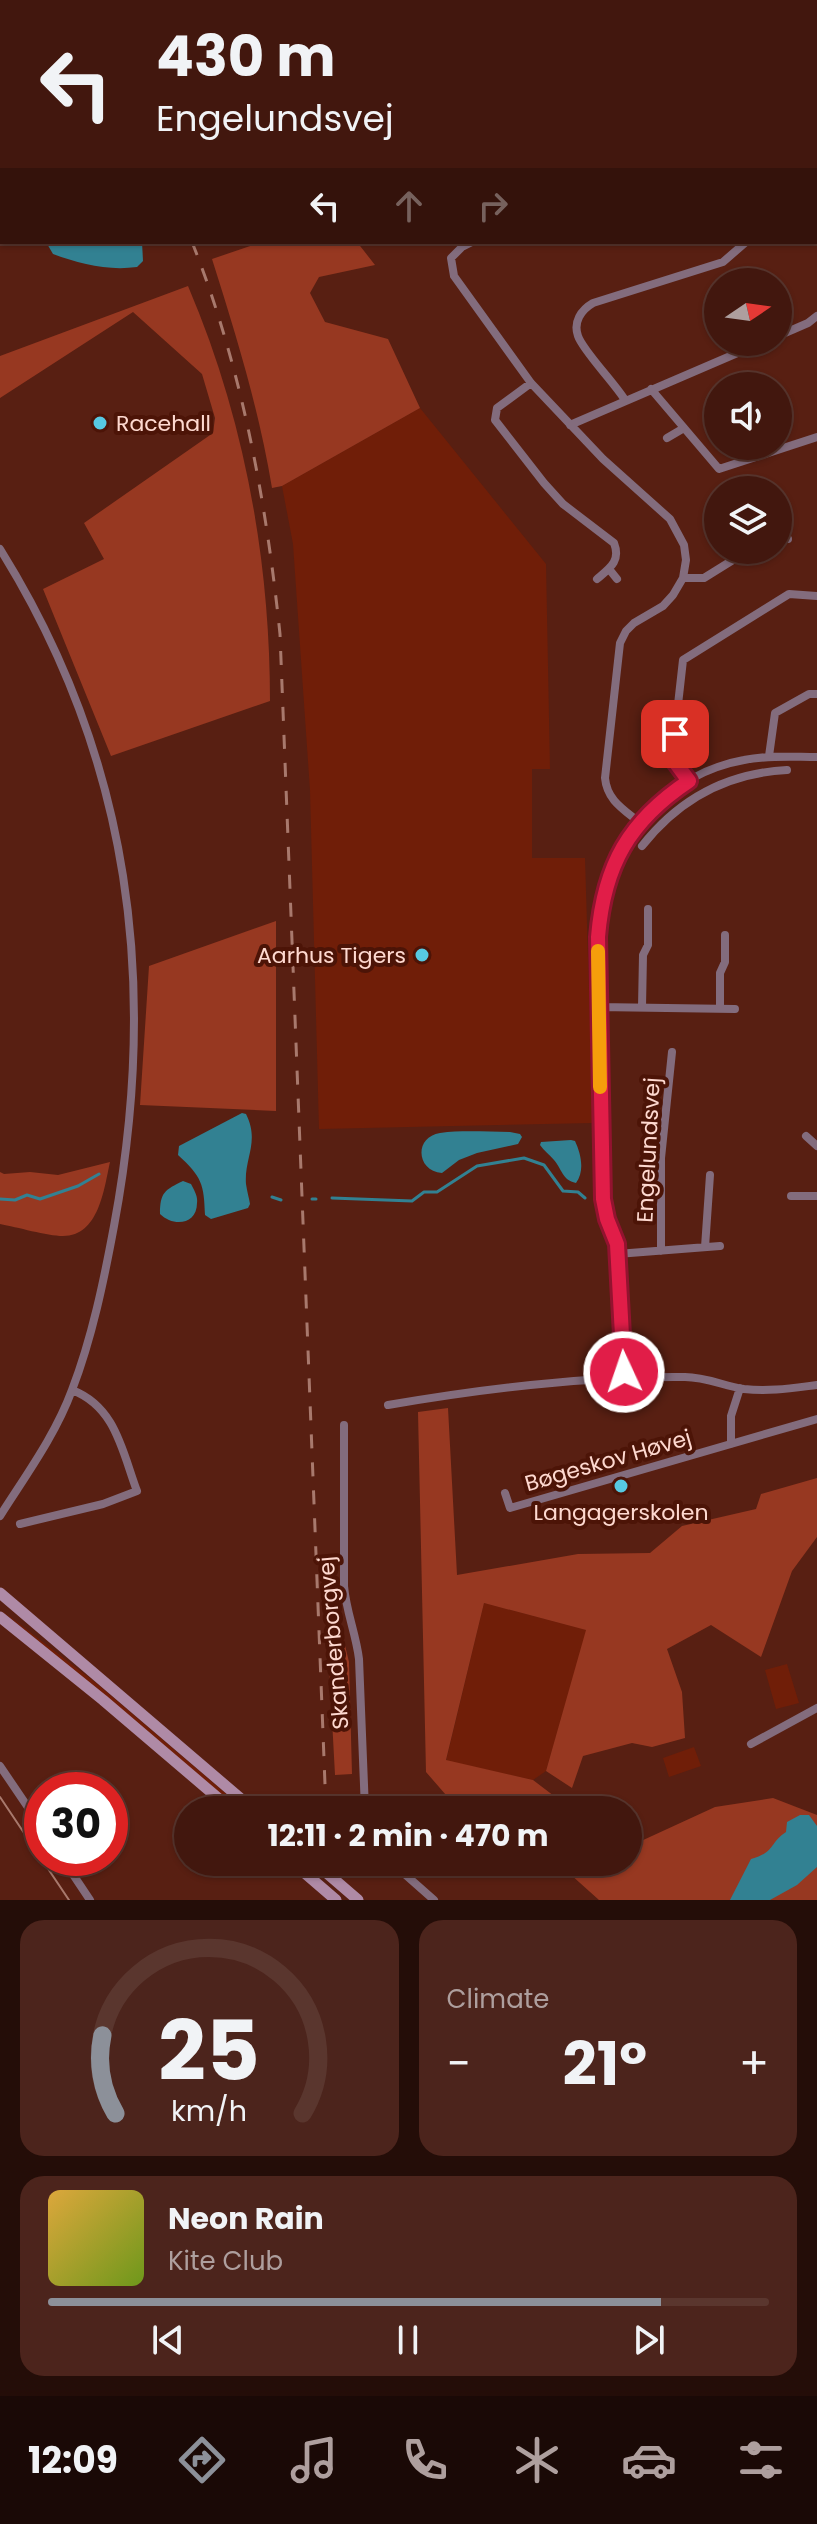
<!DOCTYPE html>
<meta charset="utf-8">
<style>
body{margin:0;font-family:Poppins,sans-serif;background:#4c241c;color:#f1f3f6;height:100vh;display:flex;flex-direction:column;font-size:30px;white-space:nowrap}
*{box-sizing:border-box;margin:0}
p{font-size:26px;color:#ae9f9e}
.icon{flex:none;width:44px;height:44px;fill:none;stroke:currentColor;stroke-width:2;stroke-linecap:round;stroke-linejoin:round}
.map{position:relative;height:1900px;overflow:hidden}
.details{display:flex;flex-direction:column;gap:20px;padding:20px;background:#240d08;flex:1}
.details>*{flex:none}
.hud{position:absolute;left:0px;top:0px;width:818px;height:244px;box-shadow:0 2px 6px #0004,0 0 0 2px #5a362e;background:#42170e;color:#f1f3f6;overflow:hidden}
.needle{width:52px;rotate:77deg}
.fabs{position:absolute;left:704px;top:268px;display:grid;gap:16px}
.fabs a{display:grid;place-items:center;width:88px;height:88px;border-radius:50%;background:#42170e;box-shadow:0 2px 6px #0004,0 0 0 2px #5a362e;font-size:40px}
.speed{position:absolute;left:24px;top:1772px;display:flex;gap:16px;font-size:40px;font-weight:700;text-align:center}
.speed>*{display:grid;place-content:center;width:104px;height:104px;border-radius:50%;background:#42170e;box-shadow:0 2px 6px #0004,0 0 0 2px #5a362e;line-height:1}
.speed .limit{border:12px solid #d22;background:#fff;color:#111}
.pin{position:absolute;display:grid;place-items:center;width:68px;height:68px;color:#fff;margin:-34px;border-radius:16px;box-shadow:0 4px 12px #0006}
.me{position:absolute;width:88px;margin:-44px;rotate:357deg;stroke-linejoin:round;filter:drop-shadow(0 0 6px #0008)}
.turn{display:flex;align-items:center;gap:28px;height:168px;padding:0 24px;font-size:36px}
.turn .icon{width:104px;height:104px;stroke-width:2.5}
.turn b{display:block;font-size:56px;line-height:68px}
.lanes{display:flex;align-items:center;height:76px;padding:0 24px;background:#0003;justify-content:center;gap:40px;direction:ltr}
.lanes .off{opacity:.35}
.big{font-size:60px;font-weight:700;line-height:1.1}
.details .widget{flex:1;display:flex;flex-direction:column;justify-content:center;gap:12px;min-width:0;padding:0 28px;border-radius:24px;background:#4c241c}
.details .dial{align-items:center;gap:0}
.dial svg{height:208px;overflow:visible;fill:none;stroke:#5a362e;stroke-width:7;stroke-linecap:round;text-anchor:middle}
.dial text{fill:#f1f3f6;stroke:none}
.song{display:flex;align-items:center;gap:24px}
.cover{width:96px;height:96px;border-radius:12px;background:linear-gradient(135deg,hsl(40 70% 55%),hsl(80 70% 35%))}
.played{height:8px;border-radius:4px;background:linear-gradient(90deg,#8c9099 85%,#5a362e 85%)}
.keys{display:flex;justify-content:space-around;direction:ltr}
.heat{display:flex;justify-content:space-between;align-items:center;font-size:44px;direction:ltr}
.details .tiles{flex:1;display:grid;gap:20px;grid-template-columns:1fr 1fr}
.widget:last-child{grid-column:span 2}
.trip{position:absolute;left:174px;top:1796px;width:468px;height:80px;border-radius:40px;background:#42170e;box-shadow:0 2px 6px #0004,0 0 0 2px #5a362e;font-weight:700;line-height:80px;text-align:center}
.tab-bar{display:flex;height:128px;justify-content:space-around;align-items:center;background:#1a0906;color:#ae9f9e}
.tab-bar .icon{width:56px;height:56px}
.tab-bar .current{color:#8c9099}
.tab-bar b{font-size:36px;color:#f1f3f6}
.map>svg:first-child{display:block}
.green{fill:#701e08}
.forest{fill:#973821}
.water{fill:#328192}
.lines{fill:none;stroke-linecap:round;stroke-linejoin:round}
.stream{stroke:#328192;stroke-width:3}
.street{stroke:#836c7d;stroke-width:8}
.secondary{stroke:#af8aa6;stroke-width:11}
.tram{stroke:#a8796d;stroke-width:2}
.rail{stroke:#a8796d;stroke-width:3;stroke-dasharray:14 14;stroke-linecap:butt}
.route-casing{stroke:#92132f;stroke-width:20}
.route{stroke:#e11d48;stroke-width:14}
.slow{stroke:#f59e0b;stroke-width:14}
.poi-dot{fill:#57c9e2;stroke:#4c1407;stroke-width:3}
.labels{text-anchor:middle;stroke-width:8;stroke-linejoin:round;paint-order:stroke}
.poi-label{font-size:22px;fill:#fed9d0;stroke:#4c1407;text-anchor:start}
.street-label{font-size:22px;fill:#fed9d0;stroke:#4c1407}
</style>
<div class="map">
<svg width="817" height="1900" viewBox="0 0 817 1900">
<rect width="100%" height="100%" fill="#581f12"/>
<!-- green -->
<path class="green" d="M420 408 546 564 550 769H532V858H585L593 1123 319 1129 310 790 293 544 282 486Z
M484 1603 587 1630 546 1771 533 1780 446 1761Z
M0 1609 96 1683 245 1810H239Z
M787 1664 799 1703 776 1709 765 1670Z
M694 1747 701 1766 669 1777 663 1758Z"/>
<!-- forest -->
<path class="forest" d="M262 242H357L375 265 319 277 310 293 325 322 388 339 420 408 282 486 272 488C259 409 236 335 212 259Z
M188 286C244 417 270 559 270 701L111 756 43 589 104 559 84 523 213 433 215 418 202 374 133 312 0 398V356Z
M276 921V1111L140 1105 149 966Z
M110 1162C104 1189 99 1236 63 1236 47 1236 17 1227 0 1224V1172L4 1174 30 1172 58 1175Z
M448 1408 457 1575 578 1554 650 1553 682 1526 756 1509 761 1494 817 1478V1537L792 1571 761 1657 711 1625 667 1649 682 1692 685 1738 652 1747 632 1743 583 1756 572 1788 546 1771 586 1630 484 1603 446 1760 533 1780 558 1799 528 1810H459L426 1772 418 1412Z
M326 1608 337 1612 349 1662 352 1774 335 1775Z
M773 1798 817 1815V1900H599L570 1874 595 1862H628V1847L715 1807Z"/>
<!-- water -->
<path class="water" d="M46 242H142L143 261 137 267C108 271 80 264 53 254Z
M242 1113 246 1114C260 1142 244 1158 246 1184 247 1191 249 1198 250 1204L248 1208 211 1219 205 1215C204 1184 202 1177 178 1155L179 1146Z
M510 1132 520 1134 522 1137 518 1144 477 1153 459 1160 442 1173C416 1171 414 1137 440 1133 463 1130 487 1132 510 1132Z
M571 1140 575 1141C581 1154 585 1171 576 1183 562 1180 562 1169 554 1160 549 1154 544 1151 540 1145L541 1142Z
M183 1181 191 1184C194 1190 198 1196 197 1203 197 1225 173 1227 160 1214 160 1192 165 1190 183 1181Z
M800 1815H809L817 1826V1867L797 1885 770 1900H730L751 1859C776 1852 769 1843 786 1832L787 1822Z"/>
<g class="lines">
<!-- stream -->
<path class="stream" d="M816 210H817
M272 1197 281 1200
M332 1198 412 1201 424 1192H437L477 1166 524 1158 544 1165 563 1191 578 1192 585 1198
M0 1199 15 1200 27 1195 40 1199 78 1186 99 1174
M312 1199H316"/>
<!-- street -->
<path class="street" d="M816 138H817
M472 242 462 247 451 258 454 276 531 383 603 459 670 519 684 545 686 560 683 578 673 595 663 606 634 623 626 631 620 643 605 778C607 800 623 809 639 822
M778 336 808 323 817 316
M531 383 497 408 495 420 544 483 563 504 614 543C621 561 610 568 597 579
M651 389 719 469 817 437
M625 400C614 382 583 351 578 336 573 322 581 310 593 303L723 262 746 242
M570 425 763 342
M667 438 684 428
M778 539H788
M0 549C131 759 159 985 114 1226 104 1280 92 1338 72 1390 55 1436 26 1475 0 1516
M609 569 617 579
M683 578H704L749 550
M769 756 775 713 809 694H817
M689 781 672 758 683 660 789 594 817 596
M642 846C679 799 727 773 787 770
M598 1007 735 1009
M642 1007 643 955 648 945V909
M720 1009V973L725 962V935
M806 1136 817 1146
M791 1196H817
M705 1247 710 1175
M661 1251V1158L672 1052
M617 1254 720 1246
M625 1378 617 1244 607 1219 603 1199C601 1147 600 1094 599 1041 598 999 594 955 600 914 610 839 669 773 744 760 768 755 793 757 817 757
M388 1405C486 1388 585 1376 685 1377 706 1377 724 1386 744 1389 769 1392 793 1388 817 1385
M344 1425V1586C346 1611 356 1634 359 1659L365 1810
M731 1444V1416L740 1388
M505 1493 510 1508 817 1419
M20 1524 103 1504 137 1491C122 1451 116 1407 72 1390
M751 1744 817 1708
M0 1766 42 1828
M62 1858 90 1900
M391 1862 434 1900"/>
<!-- secondary -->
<path class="secondary" d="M0 1593 254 1810
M0 1617 103 1700 232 1810
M292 1862 336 1900
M314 1862 358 1900"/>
<!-- tram -->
<path class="tram" d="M0 1797 69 1900"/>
<!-- rail -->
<path class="rail" d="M72 0 73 2
M192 242C242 368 266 500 280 634L326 1810"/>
</g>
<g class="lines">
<!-- route casing -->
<g class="route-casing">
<path id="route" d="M624 1372 617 1244 607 1219 603 1199 598 937C604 865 629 821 689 781L672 758 675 734"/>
</g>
<!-- route -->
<use href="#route" class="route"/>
<!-- slow -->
<path class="slow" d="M598 951 600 1087"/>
</g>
<!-- markers -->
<g class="poi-dot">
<circle cx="100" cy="423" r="8"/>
<circle cx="422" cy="955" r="8"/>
<circle cx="621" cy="1486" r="8"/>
</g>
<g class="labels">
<!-- poi labels -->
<g class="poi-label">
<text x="116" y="431">Racehall</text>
<text x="406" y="963" text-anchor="end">Aarhus Tigers</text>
<text x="621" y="1520" text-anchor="middle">Langagerskolen</text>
</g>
<!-- street labels -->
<g class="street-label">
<text transform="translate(648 1150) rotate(-87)" y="8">Engelundsvej</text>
<text transform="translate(608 1460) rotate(-16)" y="8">Bøgeskov Høvej</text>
<text transform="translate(333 1643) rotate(-95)" y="8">Skanderborgvej</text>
</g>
</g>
</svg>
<div class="fabs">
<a><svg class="needle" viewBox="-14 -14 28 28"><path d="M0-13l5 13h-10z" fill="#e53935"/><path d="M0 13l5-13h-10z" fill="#ae9f9e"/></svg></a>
<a><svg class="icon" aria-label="sound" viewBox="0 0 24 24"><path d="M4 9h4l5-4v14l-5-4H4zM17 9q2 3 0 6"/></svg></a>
<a><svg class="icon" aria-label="layers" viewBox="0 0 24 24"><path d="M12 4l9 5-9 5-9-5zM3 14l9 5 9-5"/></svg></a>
</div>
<div class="speed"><div class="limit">30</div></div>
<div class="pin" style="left:675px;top:734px;background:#d93025"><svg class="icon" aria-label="arrive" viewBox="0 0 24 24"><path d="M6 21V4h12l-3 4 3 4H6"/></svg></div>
<svg class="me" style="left:624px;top:1372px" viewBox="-20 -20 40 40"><circle r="17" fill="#e11d48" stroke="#fff" stroke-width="3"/><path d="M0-11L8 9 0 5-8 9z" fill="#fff"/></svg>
<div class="trip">12:11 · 2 min · 470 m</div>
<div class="hud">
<div class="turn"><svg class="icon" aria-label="left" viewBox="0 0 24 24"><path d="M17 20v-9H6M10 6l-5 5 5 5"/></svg><div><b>430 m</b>Engelundsvej</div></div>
<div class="lanes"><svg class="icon" aria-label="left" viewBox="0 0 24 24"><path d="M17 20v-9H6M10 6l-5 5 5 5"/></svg><svg class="icon off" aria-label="ahead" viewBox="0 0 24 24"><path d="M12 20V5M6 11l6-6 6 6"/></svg><svg class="icon off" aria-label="right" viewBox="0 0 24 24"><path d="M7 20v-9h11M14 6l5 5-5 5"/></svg></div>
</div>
</div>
<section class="details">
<div class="tiles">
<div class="widget dial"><svg viewBox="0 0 100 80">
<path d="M14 69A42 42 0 1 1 86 69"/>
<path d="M14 69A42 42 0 0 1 9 39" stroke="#8c9099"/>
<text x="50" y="56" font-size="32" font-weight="700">25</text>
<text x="50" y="72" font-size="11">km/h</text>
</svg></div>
<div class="widget"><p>Climate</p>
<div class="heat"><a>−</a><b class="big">21°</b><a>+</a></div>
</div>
<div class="widget">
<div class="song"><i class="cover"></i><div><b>Neon Rain</b><p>Kite Club</p></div></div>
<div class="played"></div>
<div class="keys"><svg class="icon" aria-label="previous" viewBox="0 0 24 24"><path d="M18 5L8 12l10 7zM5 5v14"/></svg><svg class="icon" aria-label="pause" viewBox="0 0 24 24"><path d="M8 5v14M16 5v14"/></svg><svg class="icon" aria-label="next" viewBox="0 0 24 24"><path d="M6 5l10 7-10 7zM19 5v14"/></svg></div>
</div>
</div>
</section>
<nav class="tab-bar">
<b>12:09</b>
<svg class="icon current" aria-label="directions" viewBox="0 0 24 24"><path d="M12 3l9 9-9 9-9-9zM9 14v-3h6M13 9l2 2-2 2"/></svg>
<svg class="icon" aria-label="music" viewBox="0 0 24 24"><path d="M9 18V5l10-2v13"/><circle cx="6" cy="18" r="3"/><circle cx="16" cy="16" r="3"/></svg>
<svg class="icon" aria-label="phone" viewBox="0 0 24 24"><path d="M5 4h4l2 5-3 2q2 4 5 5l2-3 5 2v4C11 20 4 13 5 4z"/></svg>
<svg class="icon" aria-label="climate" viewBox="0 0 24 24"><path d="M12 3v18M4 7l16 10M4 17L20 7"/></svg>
<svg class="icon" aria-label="car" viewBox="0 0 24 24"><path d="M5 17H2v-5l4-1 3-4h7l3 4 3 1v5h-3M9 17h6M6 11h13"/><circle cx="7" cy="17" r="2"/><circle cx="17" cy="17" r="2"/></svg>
<svg class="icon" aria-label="filters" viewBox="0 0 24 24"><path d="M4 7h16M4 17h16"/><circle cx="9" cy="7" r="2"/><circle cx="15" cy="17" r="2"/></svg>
</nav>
